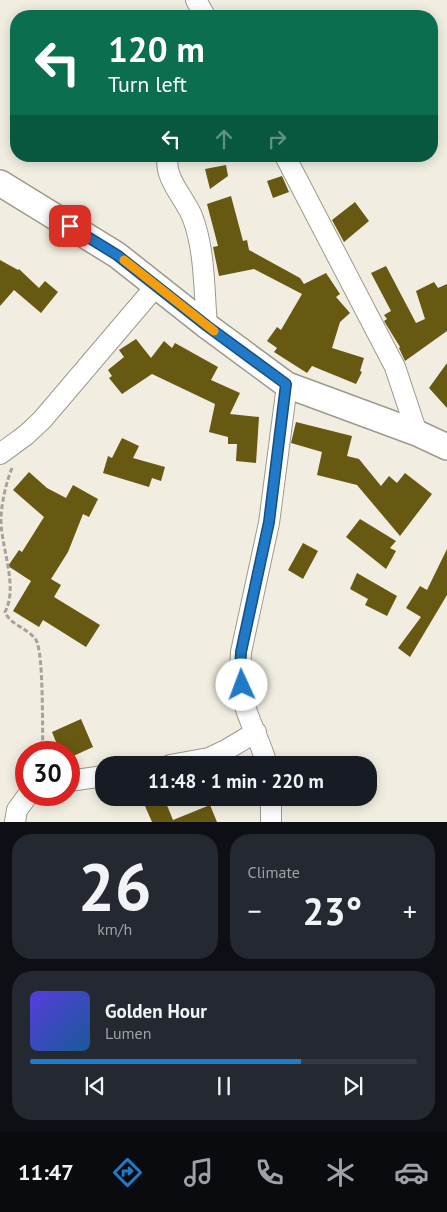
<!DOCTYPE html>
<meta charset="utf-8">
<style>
body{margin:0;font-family:"PT Sans",sans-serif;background:#242831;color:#f1f3f6;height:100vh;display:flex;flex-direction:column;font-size:19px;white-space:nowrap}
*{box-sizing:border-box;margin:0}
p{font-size:16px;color:#9ea1a6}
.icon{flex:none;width:28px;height:28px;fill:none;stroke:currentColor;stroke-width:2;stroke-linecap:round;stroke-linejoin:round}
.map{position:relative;height:822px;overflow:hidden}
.drawer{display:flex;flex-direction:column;gap:12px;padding:12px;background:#0d0f14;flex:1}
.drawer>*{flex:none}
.guide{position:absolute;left:10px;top:10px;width:428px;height:152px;border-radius:20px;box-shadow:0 2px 12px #0003;background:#0b6e4f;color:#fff;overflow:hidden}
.speed{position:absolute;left:15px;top:741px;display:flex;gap:10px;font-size:25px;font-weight:700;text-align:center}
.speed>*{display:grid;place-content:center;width:65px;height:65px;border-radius:50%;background:#171b24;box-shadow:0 2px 12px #0003;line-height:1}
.speed .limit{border:8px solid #d22;background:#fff;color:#111}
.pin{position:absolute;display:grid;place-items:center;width:42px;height:42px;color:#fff;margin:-21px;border-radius:10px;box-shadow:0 2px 8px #0006}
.me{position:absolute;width:55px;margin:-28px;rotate:358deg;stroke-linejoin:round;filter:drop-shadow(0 0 4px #0008)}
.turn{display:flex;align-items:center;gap:18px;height:105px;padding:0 15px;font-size:22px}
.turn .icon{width:65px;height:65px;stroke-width:2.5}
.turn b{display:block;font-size:35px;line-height:42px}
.lanes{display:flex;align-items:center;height:48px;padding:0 15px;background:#0003;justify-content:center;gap:25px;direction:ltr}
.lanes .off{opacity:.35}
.big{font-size:38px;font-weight:800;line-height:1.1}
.drawer .tile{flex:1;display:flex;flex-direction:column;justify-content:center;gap:8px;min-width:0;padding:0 18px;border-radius:20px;background:#242831}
.drawer .dial{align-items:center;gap:0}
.dial b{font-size:65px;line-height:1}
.song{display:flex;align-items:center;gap:15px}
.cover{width:60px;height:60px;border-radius:8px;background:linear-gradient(135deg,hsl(250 70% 55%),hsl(210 70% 35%))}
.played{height:5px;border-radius:2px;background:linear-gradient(90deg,#217ac7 70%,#363941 70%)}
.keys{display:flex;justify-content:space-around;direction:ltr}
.heat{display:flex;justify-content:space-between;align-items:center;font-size:28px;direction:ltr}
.drawer .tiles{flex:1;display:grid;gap:12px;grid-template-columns:1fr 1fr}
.tile:last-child{grid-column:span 2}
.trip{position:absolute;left:95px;top:756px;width:282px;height:50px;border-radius:20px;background:#171b24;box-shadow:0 2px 12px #0003;font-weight:800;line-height:50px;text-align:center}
.tab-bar{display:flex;height:80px;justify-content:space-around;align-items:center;background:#090b0e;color:#9ea1a6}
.tab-bar .icon{width:35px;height:35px}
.tab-bar .active{color:#217ac7}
.tab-bar b{font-size:22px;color:#f1f3f6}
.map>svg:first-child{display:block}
.building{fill:#685912}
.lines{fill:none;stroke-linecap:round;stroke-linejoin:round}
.minor-casing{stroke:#9c9a8e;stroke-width:22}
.major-casing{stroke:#9c9a8e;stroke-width:28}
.path{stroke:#a5a399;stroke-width:3;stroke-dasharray:5 2.5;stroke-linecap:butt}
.minor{stroke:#fff;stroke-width:20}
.major{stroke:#fff;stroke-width:25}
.route-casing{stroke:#154f81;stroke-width:12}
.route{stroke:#217ac7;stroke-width:9}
.slow{stroke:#f59e0b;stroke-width:9}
</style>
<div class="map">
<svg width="447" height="822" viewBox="0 0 447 822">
<rect width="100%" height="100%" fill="#f1eee1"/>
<!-- building -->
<path class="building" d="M226 165 228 176 210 189 205 169Z
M282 176 289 192 273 198 267 181Z
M231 196 243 241 247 240 249 250 300 278 304 284 326 273 340 294 336 297 350 313 340 322 332 348 364 358 360 371 362 372 356 384 312 366 307 373 274 352 277 348 267 341 277 327 281 330 302 294 254 269 219 276 213 247 218 246 207 204Z
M355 202 369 221 344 242 332 220Z
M0 260 18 270 19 269 39 288 45 281 58 292 41 313 14 290 0 306Z
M386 266 416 323 425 319 416 291 434 282 438 288 447 284V331L405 361 399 348 400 347 384 321 387 319 384 315 391 311 371 273Z
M136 339 151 358 164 341 172 348 175 343 218 367 211 380 240 393 230 414 259 417 256 463 236 461 237 444H228V437L209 432 215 404 152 374 122 394 109 378 112 376 108 370 124 357 119 350Z
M447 363V408L429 388Z
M296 422 352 436 347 456 359 459 381 486 389 476 397 483 405 473 432 494 400 536 357 485 317 475 322 452 291 443Z
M122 438 139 446 133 458 165 467 161 481 152 478 149 487 103 473 108 456 112 458Z
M29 472 47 488 66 498 73 485 98 499 89 517 83 514 68 552 51 579 61 585 54 597 100 625 86 647 43 620 39 627 13 611 31 581 8 566 19 550 22 552 44 517 13 490Z
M360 519 396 541 390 548 396 551 386 569 346 537Z
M303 543 318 551 303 579 288 570Z
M447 549V595L410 657 398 648 421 617 406 608 420 586 427 590Z
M357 573 397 596 387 616 365 605 368 599 350 589Z
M81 719 93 747 69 758V752H60L52 732Z
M164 798 173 820 210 805 217 822H152L145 806Z"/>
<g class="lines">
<!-- minor casing -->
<g class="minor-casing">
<path id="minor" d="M196 0 205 16
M168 156C163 177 184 197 192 216 205 249 204 290 207 326
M285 156 395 367 417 433
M0 454 26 435 42 420 156 286
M170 765 209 758 226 750 256 732
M267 765C261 742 248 721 243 699 240 683 240 667 241 652L269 523 287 385
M69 781 104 776
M271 798V822
M15 822 17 810 28 795"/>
</g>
<!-- major casing -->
<g class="major-casing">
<path id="major" d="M0 183 117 255 207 326 287 385 417 433 447 447"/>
</g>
<!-- path -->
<path class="path" d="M12 468C6 483 2 501 1 517 0 546 19 586 5 612 10 625 28 628 36 640 44 654 42 732 43 752"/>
<!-- minor -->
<use href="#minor" class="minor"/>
<!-- major -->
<use href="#major" class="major"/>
</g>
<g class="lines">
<!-- route casing -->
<g class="route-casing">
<path id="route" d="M70 226 117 255 207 326 286 384 269 522 241 652 240 671 242 685"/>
</g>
<!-- route -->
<use href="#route" class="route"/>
<!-- slow -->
<path class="slow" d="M124 260 214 331"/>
</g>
</svg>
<div class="speed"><div class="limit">30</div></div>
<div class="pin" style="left:70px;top:226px;background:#d93025"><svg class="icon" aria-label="arrive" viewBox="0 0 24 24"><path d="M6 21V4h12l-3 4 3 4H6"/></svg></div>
<svg class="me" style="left:242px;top:685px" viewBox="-20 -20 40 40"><circle r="19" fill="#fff"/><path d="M0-13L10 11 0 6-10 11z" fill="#217ac7"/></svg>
<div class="trip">11:48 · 1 min · 220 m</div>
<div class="guide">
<div class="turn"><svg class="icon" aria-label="left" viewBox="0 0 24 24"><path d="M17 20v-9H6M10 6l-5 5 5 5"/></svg><div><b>120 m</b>Turn left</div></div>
<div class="lanes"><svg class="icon" aria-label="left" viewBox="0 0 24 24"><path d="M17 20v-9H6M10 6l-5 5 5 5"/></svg><svg class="icon off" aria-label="ahead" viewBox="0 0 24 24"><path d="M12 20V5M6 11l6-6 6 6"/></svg><svg class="icon off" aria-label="right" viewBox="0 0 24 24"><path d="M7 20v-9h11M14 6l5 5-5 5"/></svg></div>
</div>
</div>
<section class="drawer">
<div class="tiles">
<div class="tile dial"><b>26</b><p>km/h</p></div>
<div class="tile"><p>Climate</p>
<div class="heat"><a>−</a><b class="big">23°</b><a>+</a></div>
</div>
<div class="tile">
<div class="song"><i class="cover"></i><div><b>Golden Hour</b><p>Lumen</p></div></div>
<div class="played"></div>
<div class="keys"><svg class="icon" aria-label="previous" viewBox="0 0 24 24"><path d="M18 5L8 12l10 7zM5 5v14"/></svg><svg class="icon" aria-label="pause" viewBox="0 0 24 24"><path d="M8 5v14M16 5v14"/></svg><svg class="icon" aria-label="next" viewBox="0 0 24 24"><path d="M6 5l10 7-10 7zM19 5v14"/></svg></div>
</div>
</div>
</section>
<nav class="tab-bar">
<b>11:47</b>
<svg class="icon active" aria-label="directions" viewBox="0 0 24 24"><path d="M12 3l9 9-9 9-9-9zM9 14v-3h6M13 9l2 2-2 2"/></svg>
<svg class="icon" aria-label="music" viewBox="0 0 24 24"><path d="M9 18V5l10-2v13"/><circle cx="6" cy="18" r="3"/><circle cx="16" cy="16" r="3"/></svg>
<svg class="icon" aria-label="phone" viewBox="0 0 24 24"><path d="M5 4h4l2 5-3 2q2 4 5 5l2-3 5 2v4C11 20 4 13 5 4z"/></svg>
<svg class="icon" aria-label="climate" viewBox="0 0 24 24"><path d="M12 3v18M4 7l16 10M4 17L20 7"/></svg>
<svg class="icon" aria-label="car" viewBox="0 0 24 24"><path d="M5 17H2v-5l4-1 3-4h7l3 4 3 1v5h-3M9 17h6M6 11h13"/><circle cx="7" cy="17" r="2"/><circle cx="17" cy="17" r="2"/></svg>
</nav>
